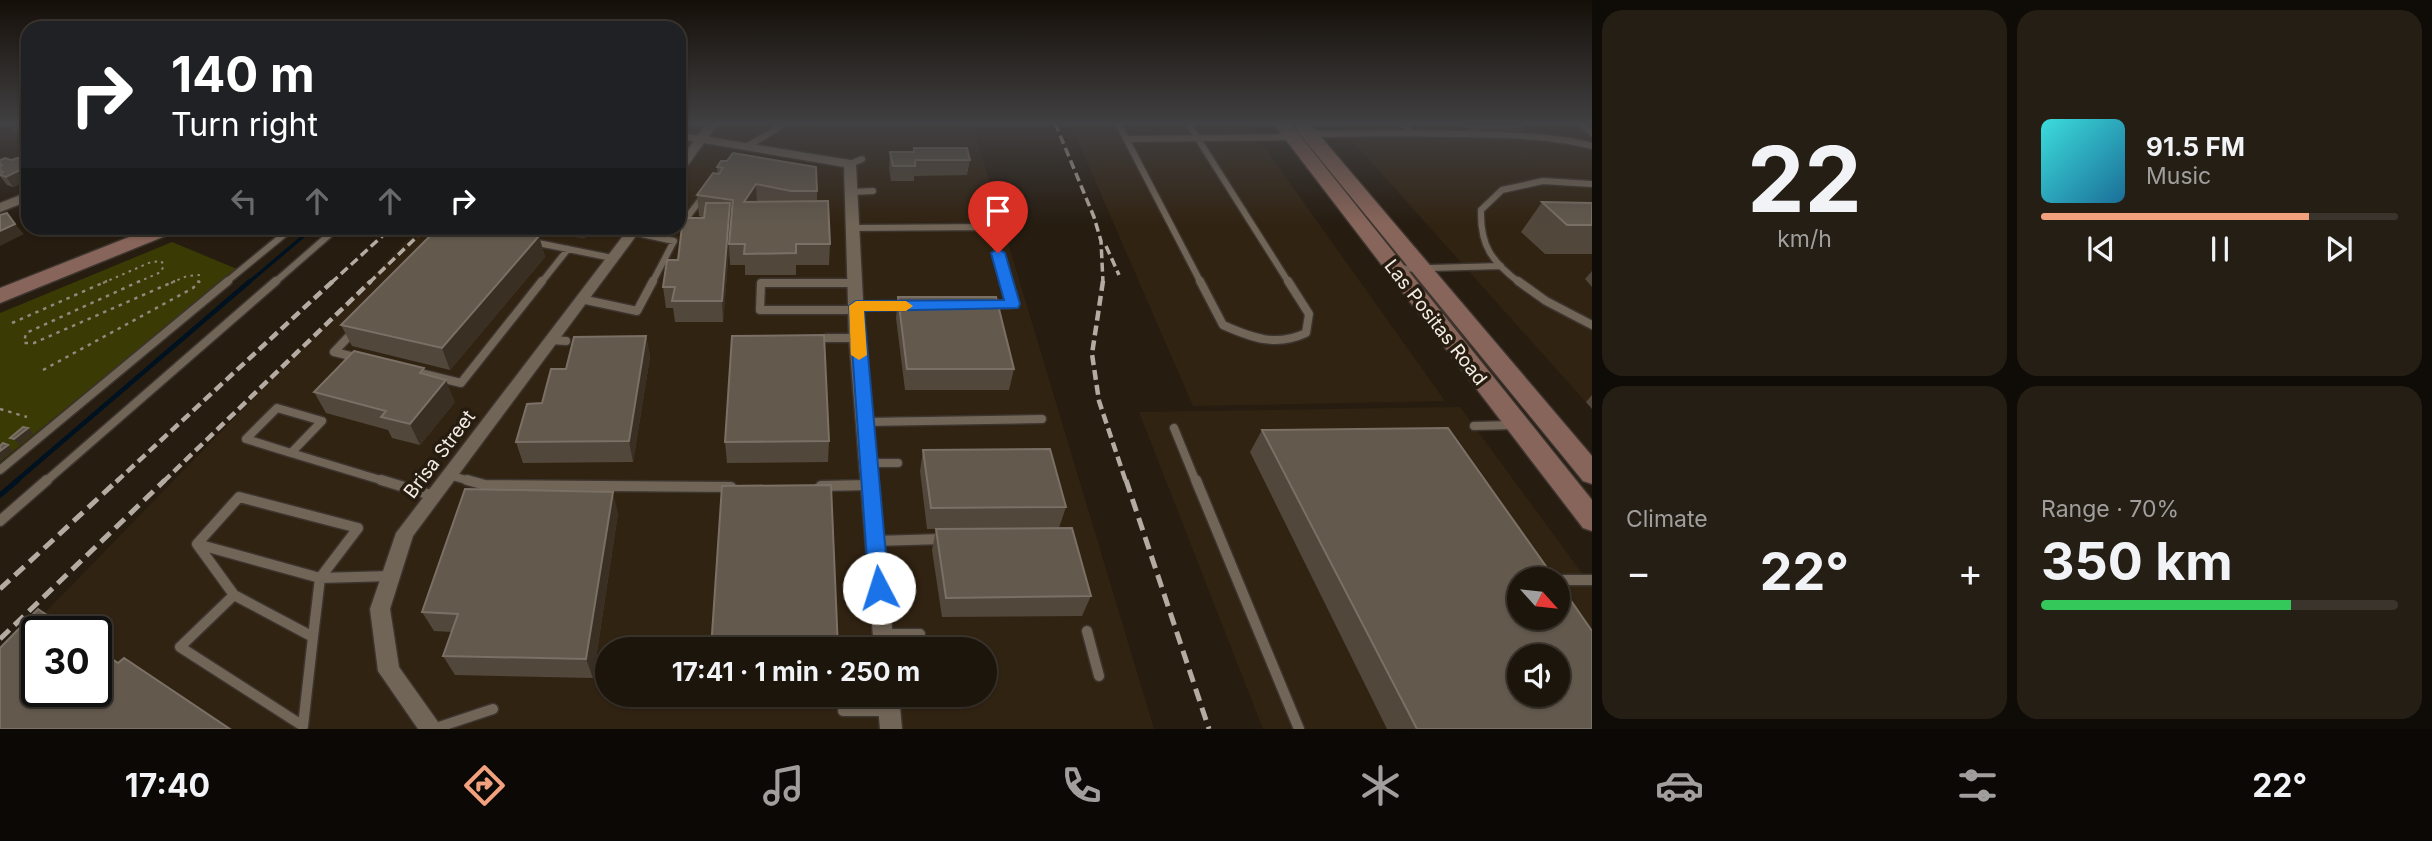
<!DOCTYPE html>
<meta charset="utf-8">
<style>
body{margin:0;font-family:Inter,sans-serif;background:#251e15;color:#f1f3f6;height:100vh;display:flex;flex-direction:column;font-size:26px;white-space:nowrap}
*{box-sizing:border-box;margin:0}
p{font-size:23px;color:#a09f9d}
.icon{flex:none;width:38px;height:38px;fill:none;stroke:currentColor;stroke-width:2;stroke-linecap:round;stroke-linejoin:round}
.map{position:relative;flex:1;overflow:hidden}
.details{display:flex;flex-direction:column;gap:10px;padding:10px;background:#0f0c07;width:840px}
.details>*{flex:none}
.banner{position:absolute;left:21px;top:21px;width:665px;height:214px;border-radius:21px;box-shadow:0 2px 5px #0004,0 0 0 2px #3a342d;background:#202124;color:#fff;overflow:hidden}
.needle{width:46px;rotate:117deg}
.buttons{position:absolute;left:1507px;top:567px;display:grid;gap:14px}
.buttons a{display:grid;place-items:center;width:63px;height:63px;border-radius:50%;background:#1c150c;box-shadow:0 2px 5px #0004,0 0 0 2px #3a342d;font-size:35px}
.speed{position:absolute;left:21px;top:616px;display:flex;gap:14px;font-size:35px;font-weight:700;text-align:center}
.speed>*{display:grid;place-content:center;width:91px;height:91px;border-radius:50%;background:#1c150c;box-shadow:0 2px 5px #0004,0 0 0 2px #3a342d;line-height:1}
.speed .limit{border:4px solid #111;border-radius:10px;background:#fff;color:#111}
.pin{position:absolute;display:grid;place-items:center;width:60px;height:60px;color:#fff;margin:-72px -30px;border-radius:50% 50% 50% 0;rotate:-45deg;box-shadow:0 0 7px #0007}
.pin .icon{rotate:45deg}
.me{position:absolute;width:77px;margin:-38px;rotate:355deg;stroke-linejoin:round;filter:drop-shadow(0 0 5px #0008)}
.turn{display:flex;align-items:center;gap:24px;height:147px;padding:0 35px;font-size:32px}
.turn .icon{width:91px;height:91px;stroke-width:2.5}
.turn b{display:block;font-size:49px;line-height:60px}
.lanes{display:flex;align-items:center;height:66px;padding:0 35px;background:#0003;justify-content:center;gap:35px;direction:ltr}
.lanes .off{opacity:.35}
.big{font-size:52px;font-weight:700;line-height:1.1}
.details .tile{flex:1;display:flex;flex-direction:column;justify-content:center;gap:10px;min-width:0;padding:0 24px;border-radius:21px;background:#251e15}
.details .dial{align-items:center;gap:0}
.dial b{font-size:91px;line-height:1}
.song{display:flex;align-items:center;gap:21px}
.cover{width:84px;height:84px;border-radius:10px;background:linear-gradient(135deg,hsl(180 70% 55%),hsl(200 70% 35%))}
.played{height:7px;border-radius:4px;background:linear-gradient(90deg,#f2a17e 75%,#3a342d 75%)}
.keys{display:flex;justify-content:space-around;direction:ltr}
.heat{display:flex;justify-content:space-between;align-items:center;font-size:38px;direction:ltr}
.charge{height:10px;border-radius:5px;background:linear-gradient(90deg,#34c759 70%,#3a342d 0)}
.details .tiles{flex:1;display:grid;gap:10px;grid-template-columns:repeat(2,1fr)}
.trip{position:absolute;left:595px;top:637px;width:402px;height:70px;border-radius:35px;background:#1c150c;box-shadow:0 2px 5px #0004,0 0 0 2px #3a342d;font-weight:700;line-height:70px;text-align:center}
.tabs{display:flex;height:112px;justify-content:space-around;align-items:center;background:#0b0805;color:#a09f9d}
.tabs .icon{width:49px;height:49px}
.tabs .active{color:#f2a17e}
.tabs b{font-size:32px;color:#f1f3f6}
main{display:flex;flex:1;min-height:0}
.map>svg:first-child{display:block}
.built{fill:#312312;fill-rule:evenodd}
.green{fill:#3a3a05}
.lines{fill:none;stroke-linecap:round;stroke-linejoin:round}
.stream-far2{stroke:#001220;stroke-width:3.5}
.stream-far1{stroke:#001220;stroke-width:4.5}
.stream{stroke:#001220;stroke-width:5}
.service-far2-casing{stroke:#3c342e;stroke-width:9}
.service-far1-casing{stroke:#3c342e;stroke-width:11}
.service-casing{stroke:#3c342e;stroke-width:13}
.minor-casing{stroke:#3c342e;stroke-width:3}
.secondary-casing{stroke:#3c342e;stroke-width:3}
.path-far1{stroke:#91887e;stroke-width:2;stroke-dasharray:2.5 4.5;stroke-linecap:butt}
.path{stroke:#91887e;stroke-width:2.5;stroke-dasharray:3.5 5;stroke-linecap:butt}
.service-far2{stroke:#716557;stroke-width:6}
.service-far1{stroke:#716557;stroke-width:8}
.service{stroke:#716557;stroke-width:10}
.minor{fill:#716557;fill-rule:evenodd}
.secondary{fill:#88655a;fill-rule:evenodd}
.rail-far2{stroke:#b4aca3;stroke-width:3.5;stroke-dasharray:9 4.5;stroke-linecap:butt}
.rail-far1{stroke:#b4aca3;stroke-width:4.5;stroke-dasharray:10 5;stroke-linecap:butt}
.rail{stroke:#b4aca3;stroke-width:5;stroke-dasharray:13 7;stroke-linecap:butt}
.wall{fill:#52473b}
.shaded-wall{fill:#392f22}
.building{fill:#63594d;stroke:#7a7065;stroke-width:2;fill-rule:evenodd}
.route{fill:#1a73e8;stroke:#114b97;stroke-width:2}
.slow{fill:#f59e0b}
.labels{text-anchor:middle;stroke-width:7;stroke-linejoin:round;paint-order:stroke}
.street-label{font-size:19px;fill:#f3ece4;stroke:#261c10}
</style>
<main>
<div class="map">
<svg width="1592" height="729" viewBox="0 0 1592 729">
<rect width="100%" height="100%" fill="#261c10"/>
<!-- built -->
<path class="built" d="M679 123H972L1154 729H0V659L419 228H679ZM37 632H96V691H37ZM607 649H985V695H607Z
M1070 123H1247L1445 401 1193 406Z
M1337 123H1592V409L1372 163Z
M1460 407 1592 587V729H1263L1139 412ZM1519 579H1558V618H1519ZM1519 656H1558V695H1519Z"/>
<!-- green -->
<path class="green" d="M172 242 237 269 0 462V313Z"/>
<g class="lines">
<!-- stream-far2 -->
<path class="stream-far2" d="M248 283 313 228"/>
<!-- stream-far1 -->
<path class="stream-far1" d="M15 482 250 281"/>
<!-- stream -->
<path class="stream" d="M0 495 18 480"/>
<!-- service-far2 casing -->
<g class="service-far2-casing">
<path id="service-far2" d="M1118 123 1201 283
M1188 123 1289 283
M1580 123 1592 133
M1412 133C1466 135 1542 132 1592 146
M1307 134 1412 133 1402 123
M679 136 701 139
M1126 139 1295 137
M746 147 783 125
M850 164 862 159
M851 192 873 191
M679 219 688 216 702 198
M550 228 583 234 588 228
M852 228 991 227 1007 283
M632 232 674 241 652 283
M533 242 612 258
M1395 269 1501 266
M225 283 292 228
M274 283 337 228
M541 283 568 249
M761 283H855
M1520 283C1492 262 1480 246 1481 210L1502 190 1543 181 1592 184"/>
</g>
<!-- service-far1 casing -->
<g class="service-far1-casing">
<path id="service-far1" d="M1200 281 1223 325C1252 338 1276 347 1306 333L1309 314 1288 281
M1518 281 1546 301 1592 325
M855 283H761L760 310H856
M581 299 637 311 653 281
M988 305 1013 304 1007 281
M856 306H906
M353 332 334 352 359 358
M827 338H857
M551 340 566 341
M416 372 461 383 542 281
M277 408 322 421 291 453 246 439Z
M865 422 1042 419
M1474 426 1514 425
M1174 428 1196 482
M291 453 387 482
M868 463H898
M0 470 228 281
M449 475 473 482
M45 482 276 281"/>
</g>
<!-- service casing -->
<g class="service-casing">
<path id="service" d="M381 480 434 496
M467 480 485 485 731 487
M1196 480 1299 729
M821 486 870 485
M239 497 358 528 320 578 197 544Z
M0 521 47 480
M875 541 943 539
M197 544 234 595
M1559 580H1592
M234 595 313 637 303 726 180 647Z
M1087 631 1099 676
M884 634H920
M313 637 320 578 391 576
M843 711H889
M433 729 493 709"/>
</g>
<!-- minor casing -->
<g class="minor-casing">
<path id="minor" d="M707 123H719L709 137 850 160 856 164 865 338 894 649H874L849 338 844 167 704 143 683 172 679 173V161Z
M28 192V201L0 212V203Z
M629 228H642L413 536 390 609 399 667 443 729H418L378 671 370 609 396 533Z
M877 695H899L902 729H880Z"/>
</g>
<!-- secondary casing -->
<g class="secondary-casing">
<path id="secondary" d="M1273 123H1290L1592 500V531L1583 528Z
M1305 123 1310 124 1592 456V484L1583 481 1298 132 1296 128 1298 124Z
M152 228H178L175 232 0 303V288Z"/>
</g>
<!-- path-far1 -->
<path class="path-far1" d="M103 283 151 262 161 261 164 265 161 272 136 283
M171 283 187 276 199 275 198 283"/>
<!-- path -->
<path class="path" d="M140 281 26 333 24 343H34L175 281
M12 323 107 281
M43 370 193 288 200 281
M0 409 27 417"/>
<!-- service-far2 -->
<use href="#service-far2" class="service-far2"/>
<!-- service-far1 -->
<use href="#service-far1" class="service-far1"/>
<!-- service -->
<use href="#service" class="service"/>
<!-- minor -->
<use href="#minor" class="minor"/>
<!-- secondary -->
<use href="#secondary" class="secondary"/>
<!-- rail-far2 -->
<path class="rail-far2" d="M1055 123 1094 217 1101 241 1103 283
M1106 246 1119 275
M331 283 391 228
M369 283 426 228"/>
<!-- rail-far1 -->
<path class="rail-far1" d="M1103 281 1092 354 1099 401 1126 482
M116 482 333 281
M163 482 371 281"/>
<!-- rail -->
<path class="rail" d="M1126 480 1209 729
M0 589 118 480
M0 639 165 480"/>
</g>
<!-- wall -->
<path class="wall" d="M5 123H28V126L16 131 9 128Z
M819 123H915V126L820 127Z
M1460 123H1527L1522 131H1468Z
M914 148 970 160 967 175 914 176V181H891L889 167 890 152H913Z
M28 155V180L13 187 7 185 0 176V160H11Z
M717 167 817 191V201L830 244 829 265H796V275H745V265H730L729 248 723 322H675L673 308H666L663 287 678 260 704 218 699 216 697 195 717 173Z
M1542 202 1592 203V254H1545L1521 232Z
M539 236 545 257 450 370 352 346 341 325Z
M1592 271V287L1585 279Z
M898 297 1014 369 1009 390H905L896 318Z
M646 336 650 357 633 462 523 463 516 442 566 369Z
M427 375 455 402 420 445 392 438 388 430 326 413 314 392Z
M1592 395V409L1586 402Z
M1262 430 1592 729H1387L1250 452Z
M829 441 828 462 727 463 725 442Z
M923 450 1066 507 1059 528 1091 596 1082 616 942 617 932 550 936 529 1032 528 927 529 920 471Z
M618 513 593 678 455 675 443 656 452 632 434 631 422 612Z"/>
<!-- shaded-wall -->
<path class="shaded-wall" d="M10 123H28V126L16 131Z
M27 144 28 146V154L22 145Z
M28 166V180L13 187 6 177Z
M756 184 757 205 744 202Z
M730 203 731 224 723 322 722 301Z
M15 224 24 234 0 246V231Z
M539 236 545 257 450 370 442 348Z
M646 336 650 357 633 462 629 441Z
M446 380 455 402 420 445 410 424Z
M28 428 33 433 19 445 14 439Z
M8 445 13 450 0 461V451Z
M613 492 618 513 593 678 586 659Z"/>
<!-- building -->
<path class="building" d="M28 138V149L25 150 27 144 22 145 24 139Z
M914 148H967L970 160H915V166H893L890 152H914Z
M733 153 816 167 817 191H791L756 184 744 202 828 201 830 244H796V253L744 254 745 244H729L733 200 697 195 713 173 719 174 723 168 717 167 721 161H727Z
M28 155V166L6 177 0 175 3 172 0 171V166L2 165 0 164V160L5 158 11 160Z
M28 199V213L26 214 20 202Z
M1542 202 1592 203V225H1567Z
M706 203H730L722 301H672L675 287H663L667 260H678L683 218H704Z
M7 213 15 224 0 231V215Z
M438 228H499L539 236 442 348 341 325Z
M898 297H996L1014 369H907Z
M824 335 829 441 725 442 732 336Z
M646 336 629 441 516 442 527 404 542 403 551 369H566L574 337Z
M354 351 424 368 420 373 446 380 410 424 381 417 386 411 314 392Z
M23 427 28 428 14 439 10 438Z
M1448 428 1555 579H1519V618H1558V582L1592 631V729H1417L1262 430ZM1519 656H1558V695H1519Z
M3 443 8 445 0 451V446Z
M1050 449 1066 507 931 508 923 450Z
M831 485 838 649H711L722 486Z
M465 489 613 492 586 659 443 656 458 614 422 612Z
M1072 528 1091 596 946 598 936 529Z
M38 609 72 632H37V691H96V648L118 663 124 658 230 729H0V648Z"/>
<!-- sky -->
<linearGradient id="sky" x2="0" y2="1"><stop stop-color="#150f09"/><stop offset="0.55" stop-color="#414042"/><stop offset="1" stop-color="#414042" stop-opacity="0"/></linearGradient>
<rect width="1592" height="225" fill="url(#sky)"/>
<!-- route -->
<path class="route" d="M998 249 1005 253 1020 304 1018 308 864 311 889 588 886 594 879 596 872 594 869 588 849 306 856 301 1004 300 991 253Z"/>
<!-- slow -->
<path class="slow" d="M856 301H906L913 306 906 311H864L867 355 859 360 851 355 849 306Z"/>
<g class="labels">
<!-- street labels -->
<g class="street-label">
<text transform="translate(1436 322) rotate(52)" y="7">Las Positas Road</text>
<text transform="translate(439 454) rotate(-53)" y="7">Brisa Street</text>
</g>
</g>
</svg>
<div class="buttons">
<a><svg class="needle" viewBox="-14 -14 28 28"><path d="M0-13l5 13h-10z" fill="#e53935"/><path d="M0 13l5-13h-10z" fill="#a09f9d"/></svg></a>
<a><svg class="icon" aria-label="sound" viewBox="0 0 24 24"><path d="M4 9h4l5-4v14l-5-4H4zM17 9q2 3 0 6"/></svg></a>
</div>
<div class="speed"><div class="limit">30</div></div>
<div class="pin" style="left:998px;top:253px;background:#d93025"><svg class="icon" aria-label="arrive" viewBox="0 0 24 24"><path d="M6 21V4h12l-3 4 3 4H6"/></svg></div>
<svg class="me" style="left:879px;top:588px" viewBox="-20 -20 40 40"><circle r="19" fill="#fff"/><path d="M0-13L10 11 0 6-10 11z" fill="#1a73e8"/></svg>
<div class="trip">17:41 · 1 min · 250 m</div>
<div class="banner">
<div class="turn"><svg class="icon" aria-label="right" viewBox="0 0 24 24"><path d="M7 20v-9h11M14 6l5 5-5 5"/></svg><div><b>140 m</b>Turn right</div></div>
<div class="lanes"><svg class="icon off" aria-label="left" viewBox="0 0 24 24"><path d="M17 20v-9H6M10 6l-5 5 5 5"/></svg><svg class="icon off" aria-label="ahead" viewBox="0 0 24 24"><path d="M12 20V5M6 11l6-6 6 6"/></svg><svg class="icon off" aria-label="ahead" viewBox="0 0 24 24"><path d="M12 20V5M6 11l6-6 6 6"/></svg><svg class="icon" aria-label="right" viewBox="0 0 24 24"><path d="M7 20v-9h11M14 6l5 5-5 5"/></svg></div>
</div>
</div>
<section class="details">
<div class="tiles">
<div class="tile dial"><b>22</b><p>km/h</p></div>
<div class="tile">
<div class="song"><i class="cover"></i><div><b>91.5 FM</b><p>Music</p></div></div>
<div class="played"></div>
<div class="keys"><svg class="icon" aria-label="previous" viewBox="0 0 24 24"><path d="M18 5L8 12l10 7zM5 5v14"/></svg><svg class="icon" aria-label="pause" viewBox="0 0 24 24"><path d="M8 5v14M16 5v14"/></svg><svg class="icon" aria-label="next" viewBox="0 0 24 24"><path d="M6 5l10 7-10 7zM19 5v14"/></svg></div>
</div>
<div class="tile"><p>Climate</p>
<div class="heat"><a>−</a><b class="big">22°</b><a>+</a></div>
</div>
<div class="tile"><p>Range · 70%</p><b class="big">350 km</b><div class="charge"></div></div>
</div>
</section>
</main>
<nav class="tabs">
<b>17:40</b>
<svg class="icon active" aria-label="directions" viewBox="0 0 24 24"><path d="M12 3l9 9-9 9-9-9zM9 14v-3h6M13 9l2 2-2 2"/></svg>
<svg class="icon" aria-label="music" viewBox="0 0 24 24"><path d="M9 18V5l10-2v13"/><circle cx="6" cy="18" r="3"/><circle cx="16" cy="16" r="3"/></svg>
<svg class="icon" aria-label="phone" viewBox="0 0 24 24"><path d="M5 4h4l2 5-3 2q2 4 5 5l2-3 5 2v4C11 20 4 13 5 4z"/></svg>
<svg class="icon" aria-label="climate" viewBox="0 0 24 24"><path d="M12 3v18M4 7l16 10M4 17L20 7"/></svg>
<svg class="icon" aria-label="car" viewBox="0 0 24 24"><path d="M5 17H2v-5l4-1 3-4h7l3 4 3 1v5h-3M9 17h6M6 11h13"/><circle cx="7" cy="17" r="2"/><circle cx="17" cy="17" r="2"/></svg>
<svg class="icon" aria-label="filters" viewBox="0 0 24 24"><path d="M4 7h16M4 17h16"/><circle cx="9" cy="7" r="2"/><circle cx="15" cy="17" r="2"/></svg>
<b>22°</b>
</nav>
